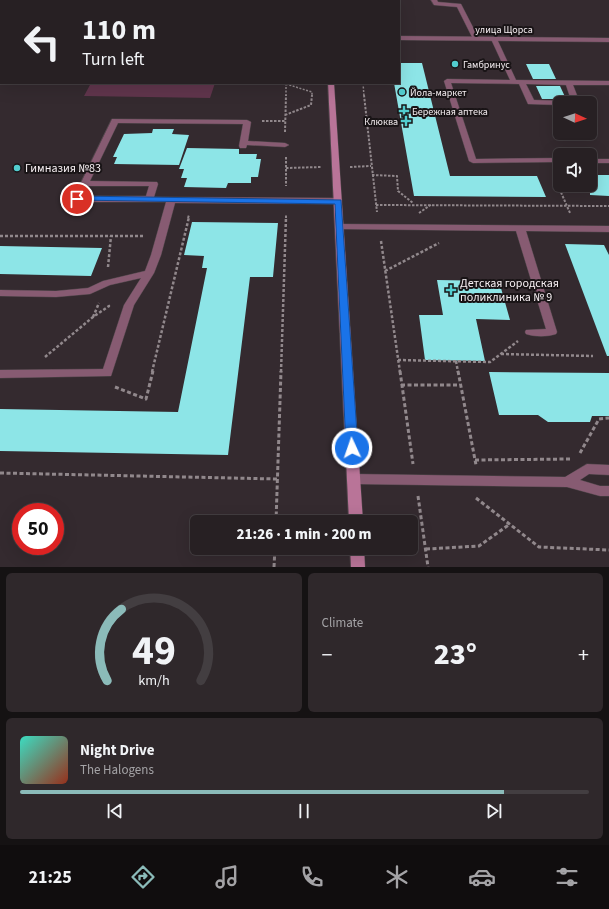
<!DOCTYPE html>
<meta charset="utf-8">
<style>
body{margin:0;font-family:"Source Sans 3",sans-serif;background:#2f282b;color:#f1f3f6;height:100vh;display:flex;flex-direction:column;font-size:15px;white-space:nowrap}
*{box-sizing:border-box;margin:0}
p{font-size:13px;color:#a4a3a6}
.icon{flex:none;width:22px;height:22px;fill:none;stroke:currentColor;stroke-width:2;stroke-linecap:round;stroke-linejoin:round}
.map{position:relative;height:567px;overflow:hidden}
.drawer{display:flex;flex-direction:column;gap:6px;padding:6px;background:#151213;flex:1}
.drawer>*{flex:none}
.guide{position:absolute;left:0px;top:0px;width:400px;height:84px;box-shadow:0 4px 16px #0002,0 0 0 1px #433e41;background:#272023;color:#f1f3f6;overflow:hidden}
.needle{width:26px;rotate:93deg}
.tools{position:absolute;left:553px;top:96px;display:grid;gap:8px}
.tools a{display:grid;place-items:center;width:44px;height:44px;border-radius:6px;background:#272023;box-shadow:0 4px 16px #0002,0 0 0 1px #433e41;font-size:20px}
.speed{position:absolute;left:12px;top:503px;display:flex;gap:8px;font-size:20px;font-weight:700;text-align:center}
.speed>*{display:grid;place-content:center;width:52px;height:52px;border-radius:50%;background:#272023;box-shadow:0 4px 16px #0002,0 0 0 1px #433e41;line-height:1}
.speed .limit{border:6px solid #d22;background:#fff;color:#111}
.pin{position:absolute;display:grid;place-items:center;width:34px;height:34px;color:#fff;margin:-17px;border:2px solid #fff;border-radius:50%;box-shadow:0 1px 4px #0007}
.me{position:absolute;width:44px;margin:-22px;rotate:357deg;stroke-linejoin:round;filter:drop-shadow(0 0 3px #0008)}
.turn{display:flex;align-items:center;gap:14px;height:84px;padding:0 16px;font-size:18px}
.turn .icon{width:52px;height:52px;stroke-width:2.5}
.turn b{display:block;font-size:28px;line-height:34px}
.big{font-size:30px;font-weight:800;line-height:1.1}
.drawer .widget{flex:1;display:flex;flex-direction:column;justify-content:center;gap:6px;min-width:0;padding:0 14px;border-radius:6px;background:#2f282b}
.drawer .dial{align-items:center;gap:0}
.dial svg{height:104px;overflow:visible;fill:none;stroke:#433e41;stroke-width:7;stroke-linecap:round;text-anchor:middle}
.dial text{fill:#f1f3f6;stroke:none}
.song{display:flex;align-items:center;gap:12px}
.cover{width:48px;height:48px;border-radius:6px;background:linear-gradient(135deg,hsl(170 70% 55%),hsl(10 70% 35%))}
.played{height:4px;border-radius:2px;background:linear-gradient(90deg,#8bbbb9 85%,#433e41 85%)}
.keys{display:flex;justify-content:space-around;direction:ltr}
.heat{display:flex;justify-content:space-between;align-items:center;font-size:22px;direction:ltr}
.drawer .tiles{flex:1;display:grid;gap:6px;grid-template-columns:1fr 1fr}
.widget:last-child{grid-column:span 2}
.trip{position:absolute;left:190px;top:515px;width:228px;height:40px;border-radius:6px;background:#272023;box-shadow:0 4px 16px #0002,0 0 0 1px #433e41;font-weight:800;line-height:40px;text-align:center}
.menu{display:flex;height:64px;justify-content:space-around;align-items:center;background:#100d0e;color:#a4a3a6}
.menu .icon{width:28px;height:28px}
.menu .on{color:#8bbbb9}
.menu b{font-size:18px;color:#f1f3f6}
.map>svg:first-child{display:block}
.green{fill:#60354c}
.building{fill:#8de5e7}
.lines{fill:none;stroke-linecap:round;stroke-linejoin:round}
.service-casing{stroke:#4f464a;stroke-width:1}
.minor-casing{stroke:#4f464a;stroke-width:1}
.secondary-casing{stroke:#4f464a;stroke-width:1}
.path-far3{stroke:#91888c;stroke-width:1.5;stroke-dasharray:2 1.5;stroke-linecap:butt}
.path-far2{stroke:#91888c;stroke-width:2;stroke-dasharray:2.5 1.5;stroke-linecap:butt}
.path-far1{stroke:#91888c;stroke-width:2.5;stroke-dasharray:3 2;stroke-linecap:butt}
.path{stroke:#91888c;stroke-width:3;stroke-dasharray:4 2.5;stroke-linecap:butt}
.service{fill:#875b72;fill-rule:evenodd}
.minor{fill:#875b72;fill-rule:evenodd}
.secondary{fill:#b97498;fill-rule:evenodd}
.route{fill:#1a73e8;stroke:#114b97}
.poi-dot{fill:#52cdcf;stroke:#191416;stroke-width:1.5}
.labels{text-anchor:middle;stroke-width:4;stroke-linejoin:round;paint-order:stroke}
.far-street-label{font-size:10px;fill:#f6eff2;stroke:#191416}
.far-poi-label{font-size:10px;fill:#f6eff2;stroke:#191416;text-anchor:start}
.poi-label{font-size:12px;fill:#f6eff2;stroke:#191416;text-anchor:start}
</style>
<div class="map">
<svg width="609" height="567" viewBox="0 0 609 567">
<rect width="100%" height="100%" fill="#342a2f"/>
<!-- green -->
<path class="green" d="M91 83H215L210 98 84 96Z"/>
<!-- building -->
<path class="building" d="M399 63H422L450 176H537L546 197 414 196 394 83H399Z
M526 64H549L556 79H533Z
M536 86H560L566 99H542Z
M153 129H174L172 134 189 135 179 165 114 164 117 157H113L124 134 152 133Z
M187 148 239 149V154H257L256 159H261L258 177H251V183H228L226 188 184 187 187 178H181L184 169H179Z
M590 175H609V196L590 195Z
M192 222 278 223 273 277H250L228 455 0 451V409L178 412 207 268H202L204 256 184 255Z
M565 244 604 245 609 255V356H607Z
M0 246 102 248 91 276 0 274Z
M437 280 499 281 510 320 476 319 485 361 425 360 419 315H443Z
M489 372 609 373V416H592L590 422H548L538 415H499Z"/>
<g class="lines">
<!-- service casing -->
<g class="service-casing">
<path id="service" d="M184 0H190V1H184Z
M295 0H301V1H295Z
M431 0H437L438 2 461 4 479 39 478 40 473 39 457 7 434 5Z
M1 1V5L0 6V2Z
M0 12H1V16H0Z
M494 37 497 39 516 80 609 81V85H573L580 103H572L566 85 526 84 534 100 567 101 571 103H560V105L528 104 519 84 451 83 476 159 560 158V162L473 163 469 161 444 81 447 79 510 80 491 39Z
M112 119 247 120 251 122 248 141 285 143 289 145 285 147 247 145 246 148H240L239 146 243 124 118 123 90 181 157 182 158 184 154 197 338 198 342 201 338 204 175 203 161 255 154 273 134 305 111 376 0 378V370L103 369 124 305 141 278 110 285 90 294 56 297 0 296V290L56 291 88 288 103 281 145 271 151 255 166 202H77L73 199ZM88 186H149L146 196H83Z
M590 159H609V163H590Z
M340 224 609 226V232L526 231 557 332 556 334C547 337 535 337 526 334L525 332 526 330 546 329 516 231 337 229 335 227Z
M587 464 609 465V475L589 474 580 480 600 486H609V496H600L567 487 354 484 349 483 347 479 349 475 354 474 565 477Z"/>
</g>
<!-- minor casing -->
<g class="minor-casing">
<path id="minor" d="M399 36 609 38V42L399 40Z
M0 50H1V54H0Z"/>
</g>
<!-- secondary casing -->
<g class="secondary-casing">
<path id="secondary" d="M323 0H329V1H323Z
M328 83H334L363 522H349Z
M350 548H364L365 567H351Z"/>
</g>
<!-- path-far3 -->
<path class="path-far3" d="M64 1 67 0
M363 83 364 96
M286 84 312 92V96
M286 96V83"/>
<!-- path-far2 -->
<path class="path-far2" d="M364 95 377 212
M285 115 311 105 312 95
M262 121H285
M285 132 286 95
M286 157V186
M350 167 371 166
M286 168 321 167
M553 174 570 213
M372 175 397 176 398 191 413 203
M376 205 609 206
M419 213 432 204
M188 218 189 215
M286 218V215"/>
<!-- path-far1 -->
<path class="path-far1" d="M0 236H145
M381 241 400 372
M108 267 111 236
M385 271 439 243
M93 317 99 303
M501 354 593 356
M45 357 93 317 109 306H112
M398 360 490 362 518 341
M456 361 458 372
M152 372 189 217
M281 372 286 217"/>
<!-- path -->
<path class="path" d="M400 371 413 464
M458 371 476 465
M401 385H460
M115 387 146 399 153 371
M580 453 599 419 609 418
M475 460 570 459
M0 473 277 479
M418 496 428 567
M476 498 539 547 609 550
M276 522 281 371
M426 549 479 546 510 524
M274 567 275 548"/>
<!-- service -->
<use href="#service" class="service"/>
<!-- minor -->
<use href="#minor" class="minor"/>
<!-- secondary -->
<use href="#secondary" class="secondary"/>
</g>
<!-- route -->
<path class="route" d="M77 196 341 200 358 448 356 451 352 452 348 451 346 448 335 204 74 200 73 199Z"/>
<!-- markers -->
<g class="poi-dot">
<circle cx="455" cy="64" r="4"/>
<circle cx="402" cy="92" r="4"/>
<path d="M402 105h4v4h4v4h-4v4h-4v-4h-4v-4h4z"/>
<path d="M404 115h4v4h4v4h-4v4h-4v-4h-4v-4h4z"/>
<circle cx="17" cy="168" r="4"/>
<path d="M449 284h4v4h4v4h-4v4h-4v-4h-4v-4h4z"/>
</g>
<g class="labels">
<!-- far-street labels -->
<g class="far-street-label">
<text x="504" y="33">улица Щорса</text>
</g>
<!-- far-poi labels -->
<g class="far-poi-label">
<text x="463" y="68">Гамбринус</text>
<text x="410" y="96">Йола-маркет</text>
<text x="412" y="115">Бережная аптека</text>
<text x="398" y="125" text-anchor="end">Клюква</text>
</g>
<!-- poi labels -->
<g class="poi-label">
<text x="25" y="172">Гимназия №83</text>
<text x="460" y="287">Детская городская<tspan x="460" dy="14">поликлиника № 9</tspan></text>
</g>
</g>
</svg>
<div class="tools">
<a><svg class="needle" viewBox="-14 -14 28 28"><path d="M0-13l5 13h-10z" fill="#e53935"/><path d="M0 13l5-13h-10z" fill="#a4a3a6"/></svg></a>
<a><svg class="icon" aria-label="sound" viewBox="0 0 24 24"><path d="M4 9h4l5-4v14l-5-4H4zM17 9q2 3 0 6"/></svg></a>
</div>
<div class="speed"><div class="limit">50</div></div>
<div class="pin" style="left:77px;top:199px;background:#d93025"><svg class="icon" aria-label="arrive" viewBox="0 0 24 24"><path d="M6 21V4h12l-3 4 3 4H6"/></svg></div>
<svg class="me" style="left:352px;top:448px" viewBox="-20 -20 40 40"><circle r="17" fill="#1a73e8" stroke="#fff" stroke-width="3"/><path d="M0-11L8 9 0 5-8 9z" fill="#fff"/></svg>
<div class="trip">21:26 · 1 min · 200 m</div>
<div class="guide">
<div class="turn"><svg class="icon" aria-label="left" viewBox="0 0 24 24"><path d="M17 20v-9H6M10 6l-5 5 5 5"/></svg><div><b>110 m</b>Turn left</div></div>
</div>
</div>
<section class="drawer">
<div class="tiles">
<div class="widget dial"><svg viewBox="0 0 100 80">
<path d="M14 69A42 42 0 1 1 86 69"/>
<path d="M14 69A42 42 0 0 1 25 14" stroke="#8bbbb9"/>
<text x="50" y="56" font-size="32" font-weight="700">49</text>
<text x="50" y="72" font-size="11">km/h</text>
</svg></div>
<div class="widget"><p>Climate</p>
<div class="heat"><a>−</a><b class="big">23°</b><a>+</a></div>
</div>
<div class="widget">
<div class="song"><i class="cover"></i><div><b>Night Drive</b><p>The Halogens</p></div></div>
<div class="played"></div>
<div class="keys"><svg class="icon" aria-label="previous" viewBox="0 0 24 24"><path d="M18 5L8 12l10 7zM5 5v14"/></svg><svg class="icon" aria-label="pause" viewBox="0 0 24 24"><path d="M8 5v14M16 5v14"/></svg><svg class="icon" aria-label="next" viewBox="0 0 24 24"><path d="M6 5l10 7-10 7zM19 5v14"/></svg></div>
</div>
</div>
</section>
<nav class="menu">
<b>21:25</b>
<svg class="icon on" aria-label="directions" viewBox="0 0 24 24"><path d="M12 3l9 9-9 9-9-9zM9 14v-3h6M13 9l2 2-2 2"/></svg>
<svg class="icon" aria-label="music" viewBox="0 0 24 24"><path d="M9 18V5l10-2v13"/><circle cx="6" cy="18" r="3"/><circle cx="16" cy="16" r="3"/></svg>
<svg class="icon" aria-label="phone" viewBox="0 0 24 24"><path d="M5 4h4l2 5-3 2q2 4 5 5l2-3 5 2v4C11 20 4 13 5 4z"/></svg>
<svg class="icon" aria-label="climate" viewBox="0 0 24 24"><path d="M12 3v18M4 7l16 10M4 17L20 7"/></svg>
<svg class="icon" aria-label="car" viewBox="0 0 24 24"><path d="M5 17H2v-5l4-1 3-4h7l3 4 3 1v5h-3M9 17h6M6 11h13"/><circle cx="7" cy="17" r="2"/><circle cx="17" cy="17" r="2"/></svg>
<svg class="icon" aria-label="filters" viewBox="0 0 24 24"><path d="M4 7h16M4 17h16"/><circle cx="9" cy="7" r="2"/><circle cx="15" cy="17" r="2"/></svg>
</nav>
